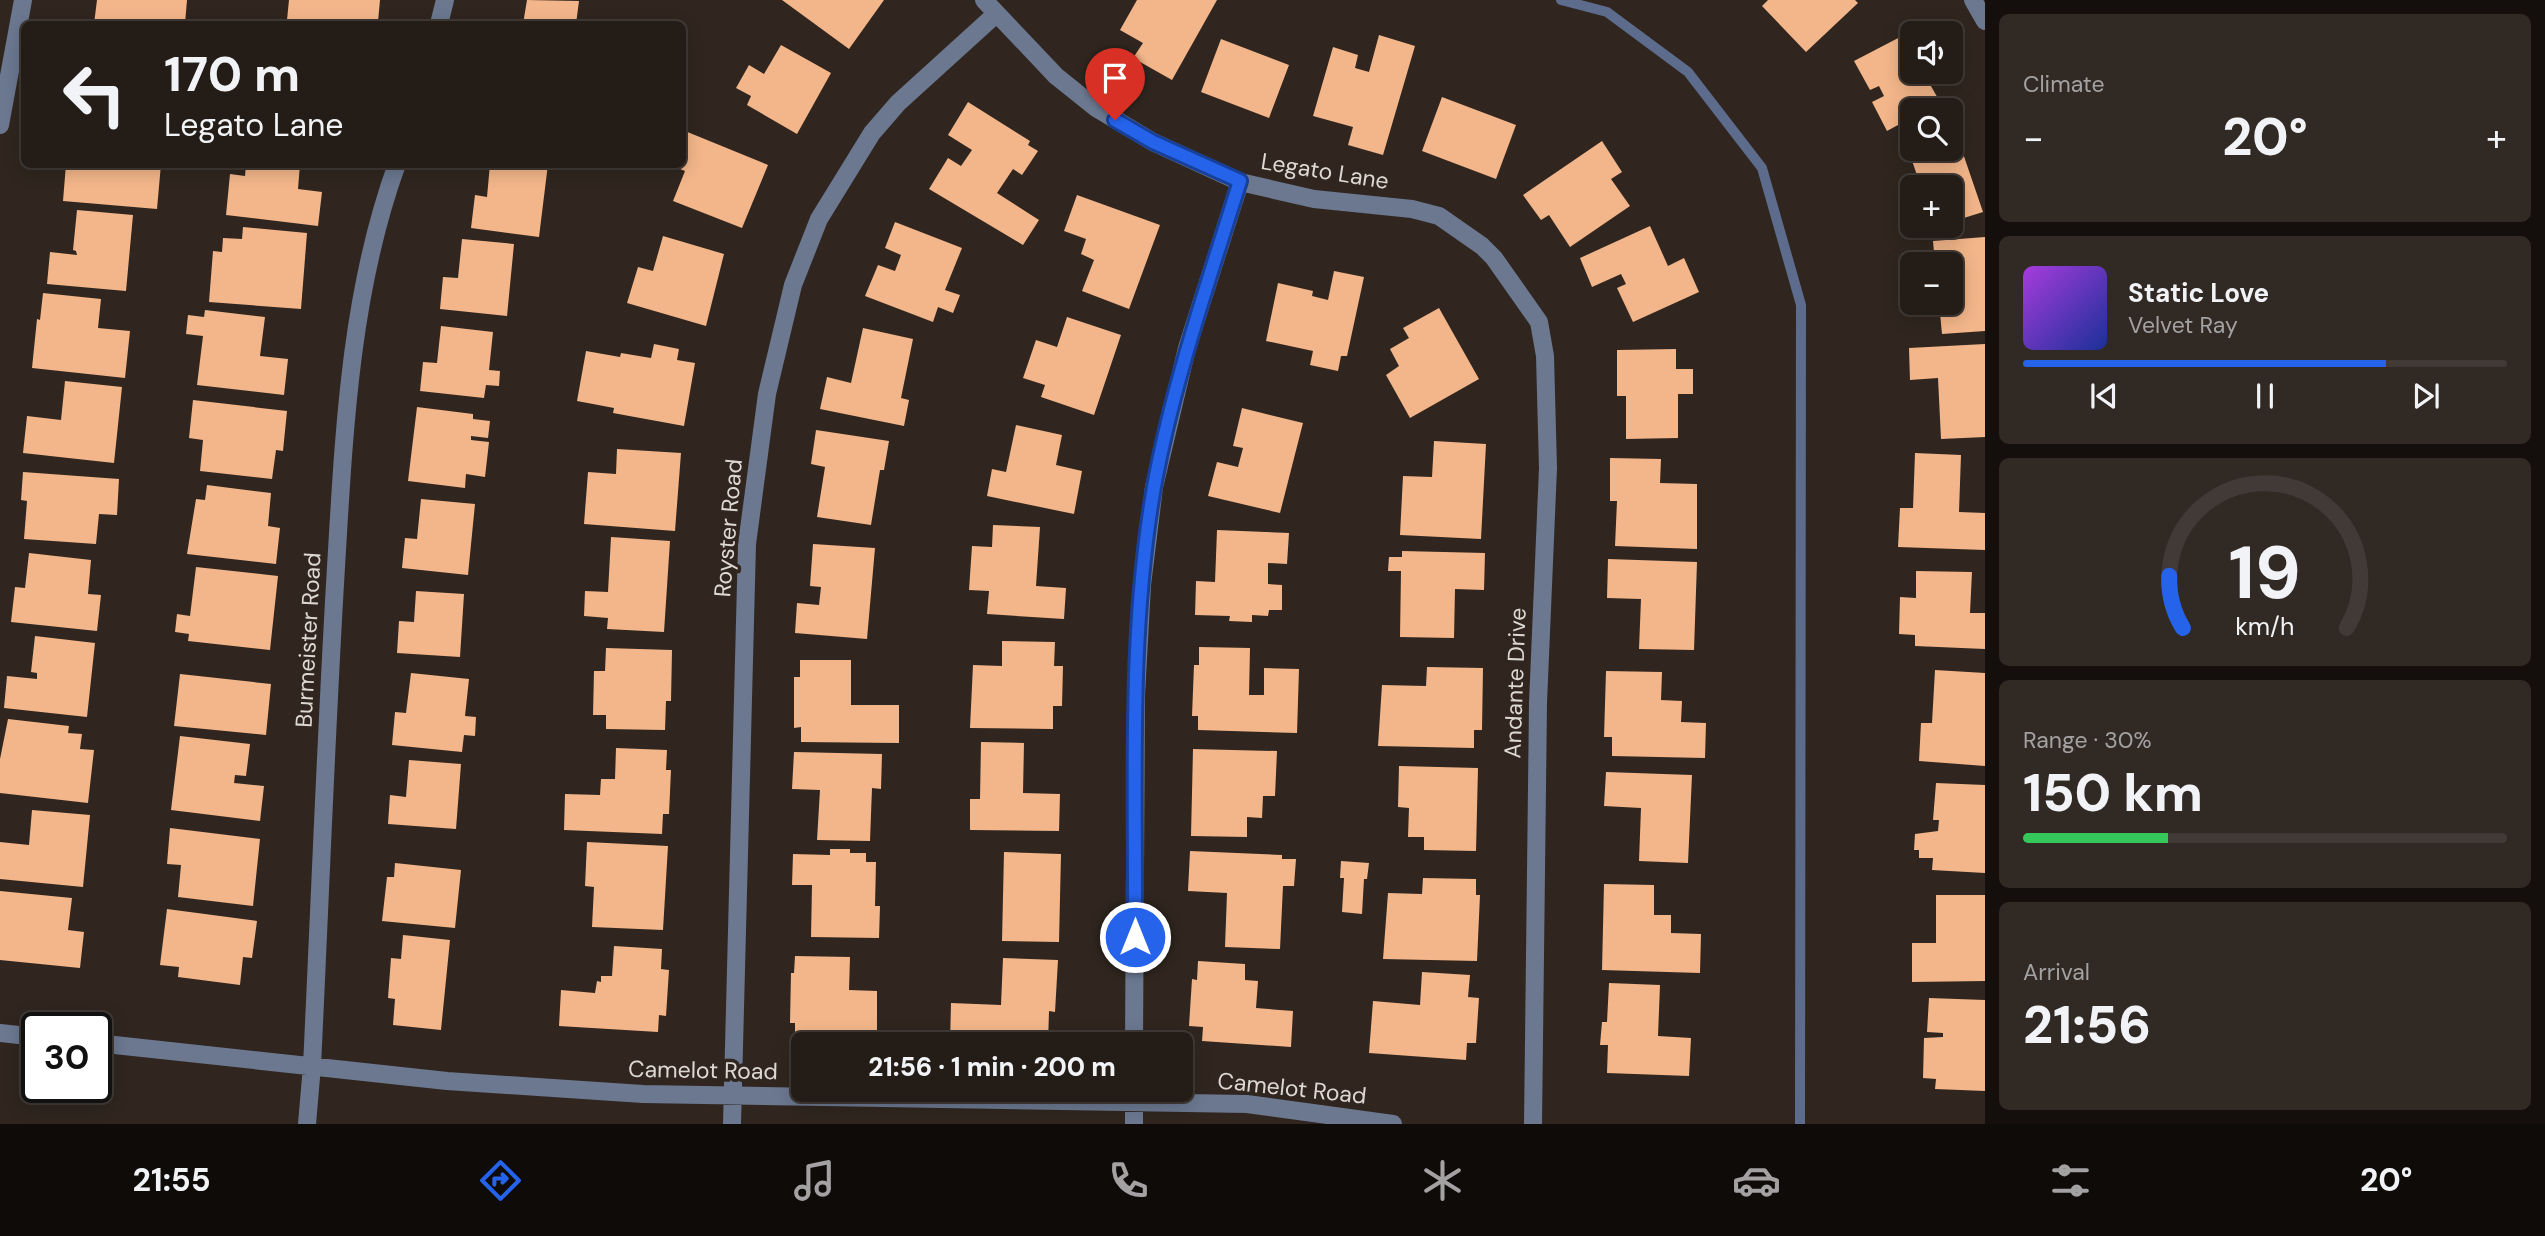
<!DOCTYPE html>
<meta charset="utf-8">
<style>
body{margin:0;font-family:"DM Sans",sans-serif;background:#302924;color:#f1f3f6;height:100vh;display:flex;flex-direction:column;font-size:26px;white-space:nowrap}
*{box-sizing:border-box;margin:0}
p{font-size:23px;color:#a3a1a1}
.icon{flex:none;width:38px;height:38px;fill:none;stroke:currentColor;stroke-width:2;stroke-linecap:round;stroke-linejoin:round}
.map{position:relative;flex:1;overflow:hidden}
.panel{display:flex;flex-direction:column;gap:14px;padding:14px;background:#140f0d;width:560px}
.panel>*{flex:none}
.banner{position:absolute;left:21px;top:21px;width:665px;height:147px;border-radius:10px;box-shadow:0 4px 18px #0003,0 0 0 2px #413a36;background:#241c17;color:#f1f3f6;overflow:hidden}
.fabs{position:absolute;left:1900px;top:21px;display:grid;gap:14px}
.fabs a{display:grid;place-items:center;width:63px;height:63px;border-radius:10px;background:#241c17;box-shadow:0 4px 18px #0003,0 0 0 2px #413a36;font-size:35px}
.speed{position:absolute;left:21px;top:1012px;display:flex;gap:14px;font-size:35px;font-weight:700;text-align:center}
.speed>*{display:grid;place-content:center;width:91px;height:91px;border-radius:50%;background:#241c17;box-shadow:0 4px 18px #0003,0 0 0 2px #413a36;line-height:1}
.speed .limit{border:4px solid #111;border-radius:10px;background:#fff;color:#111}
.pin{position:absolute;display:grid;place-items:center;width:60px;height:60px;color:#fff;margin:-72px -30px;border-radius:50% 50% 50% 0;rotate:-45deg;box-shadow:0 0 7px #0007}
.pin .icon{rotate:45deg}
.me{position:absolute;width:77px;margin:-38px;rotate:0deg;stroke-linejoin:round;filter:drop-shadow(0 0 5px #0008)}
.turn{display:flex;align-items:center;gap:24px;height:147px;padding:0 28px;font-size:32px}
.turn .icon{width:91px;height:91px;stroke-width:2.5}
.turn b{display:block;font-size:49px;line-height:60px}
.big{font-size:52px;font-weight:800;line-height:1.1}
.panel .widget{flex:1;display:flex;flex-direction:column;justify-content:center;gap:10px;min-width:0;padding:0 24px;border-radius:10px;background:#302924}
.panel .dial{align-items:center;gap:0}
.dial svg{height:182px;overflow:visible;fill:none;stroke:#413a36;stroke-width:7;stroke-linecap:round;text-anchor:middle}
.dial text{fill:#f1f3f6;stroke:none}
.song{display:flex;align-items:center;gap:21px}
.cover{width:84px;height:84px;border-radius:10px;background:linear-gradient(135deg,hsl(280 70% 55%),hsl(230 70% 35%))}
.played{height:7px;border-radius:4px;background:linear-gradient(90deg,#2563eb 75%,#413a36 75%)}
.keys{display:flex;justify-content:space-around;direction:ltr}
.heat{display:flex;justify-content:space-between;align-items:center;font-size:38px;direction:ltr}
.charge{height:10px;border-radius:5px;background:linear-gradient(90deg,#34c759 30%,#413a36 0)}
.trip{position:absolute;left:791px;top:1032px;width:402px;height:70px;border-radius:10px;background:#241c17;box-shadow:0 4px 18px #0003,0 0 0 2px #413a36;font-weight:800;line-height:70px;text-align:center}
.tabs{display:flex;height:112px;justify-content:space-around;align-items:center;background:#0e0b09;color:#a3a1a1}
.tabs .icon{width:49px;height:49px}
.tabs .on{color:#2563eb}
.tabs b{font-size:32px;color:#f1f3f6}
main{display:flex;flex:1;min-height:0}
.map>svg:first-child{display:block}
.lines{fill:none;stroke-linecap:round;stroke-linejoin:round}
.stream{stroke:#5d6c8d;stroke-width:10}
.building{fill:#f3b68a}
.minor{stroke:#6b7890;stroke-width:18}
.route-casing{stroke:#184099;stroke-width:18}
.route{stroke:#2563eb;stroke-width:12}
.labels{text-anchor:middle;stroke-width:7;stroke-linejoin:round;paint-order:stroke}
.street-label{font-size:23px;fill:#ded8d3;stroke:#30261f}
</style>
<main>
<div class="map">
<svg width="1985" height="1124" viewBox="0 0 1985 1124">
<rect width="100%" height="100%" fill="#30261f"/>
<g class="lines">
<!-- stream -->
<path class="stream" d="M1561 0 1607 12 1688 72 1762 168 1801 305 1800 1124"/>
</g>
<!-- building -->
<path class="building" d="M97 0H187L185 24H94Z
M289 0H380L378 22H371V24H300V22L287 20Z
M527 0 579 1 576 24H523Z
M782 0H884L849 49Z
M1137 0H1217L1172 80 1133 58 1143 43 1120 30Z
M1768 0H1855L1858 3 1806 52 1762 6Z
M1379 35 1415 46 1383 155 1348 145 1353 127 1313 116 1333 47 1358 55 1355 68 1369 72Z
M1904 35 1913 52V72H1923L1944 109 1913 110V126L1902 132 1898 125 1887 131 1872 102 1884 96 1879 86 1870 90 1854 61Z
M1221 39 1289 65 1269 118 1201 92Z
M781 45 831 73 797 134 747 105 751 96 736 88 749 65 764 74Z
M1442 97 1516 125 1496 179 1422 151Z
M968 102 1030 141 1028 145 1038 151 1022 175 1013 169 997 193 1039 220 1023 245 929 189 948 158 961 166 972 150 948 135Z
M1955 130 1983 212 1951 222V187H1921L1907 146 1913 144V149H1951V132Z
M685 131 768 165 742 228 673 201 685 171 670 165 682 164V137Z
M1602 141 1622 172 1611 179 1630 206 1570 247 1549 215 1541 220 1523 195Z
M66 164H161L157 209 63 201Z
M246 164H300L298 189 322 192 318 226 226 215 230 174 245 176Z
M490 164H548L539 237 471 228 475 195 487 197Z
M1077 195 1160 225 1129 309 1082 291 1094 260 1081 254 1086 239 1064 231Z
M77 210 133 215 126 291 47 284 50 252 77 255 76 251 73 250Z
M895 222 962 248 945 290 960 295 953 313 938 307 933 322 865 296 878 265 895 271 901 255 885 248Z
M1650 226 1668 266 1684 258 1699 292 1633 322 1617 288 1626 284 1621 274 1592 287 1580 258Z
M243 227 307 233 301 309 209 302 213 251 222 252 223 238 242 239Z
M663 236 724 254 706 326 627 303 638 267 653 271Z
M1985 237V331L1942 334 1939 303H1951V264H1935L1933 241Z
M462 239 514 244 507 316 440 309 443 277 458 278Z
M1334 271 1364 277 1347 356H1341L1338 371 1310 365 1313 351 1266 341 1278 283 1313 291 1312 296 1328 300Z
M43 293 101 299 98 328 130 331 125 378 32 368 37 319 40 320Z
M1439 308 1479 379 1410 418 1386 375 1399 366 1390 349 1409 338 1403 328Z
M205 310 265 317 260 356 288 359 284 395 197 385 203 336 186 334 188 315 204 317Z
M1067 317 1121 335 1094 415 1041 397 1045 385 1023 378 1036 340 1057 347Z
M441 326 493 332 489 370 500 371 499 386 486 385 484 398 420 391 423 362 437 363Z
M863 328 913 339 901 398 909 400 904 426 820 409 827 377 851 383Z
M654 344 679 349 677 360 695 363 684 426 613 413 614 408 577 401 586 351 620 357 621 353 651 358Z
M1985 344V437L1941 439 1938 378 1910 380 1909 348Z
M1676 349V369H1693V394H1678V438L1626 439V396H1617V350Z
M65 381 122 387 114 463 23 453 27 416 61 420Z
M193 400 287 411 283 451 276 450 272 479 200 471 203 440 189 438Z
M417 407 473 414V419L490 421 488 438 471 436V440L489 442 485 477 466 474 465 488 408 481Z
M1242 408 1303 423 1280 513 1208 496 1217 462 1238 467 1243 448 1233 446Z
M1016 425 1062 435 1056 465 1082 471 1074 514 987 496 992 469 1006 472Z
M816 430 889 441 884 470H880L871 525 817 517 825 467 811 464Z
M1434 441 1486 444 1481 539 1400 535 1403 476 1432 477Z
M617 449 681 453 675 531 584 524 588 472 616 474Z
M1915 453 1961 455 1959 512 1985 513V550L1898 547 1900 508H1913Z
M1610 458 1661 459 1660 483 1697 484V549L1615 546 1617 501H1610Z
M23 472 119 479 117 515 99 514 96 544 24 539 27 501 21 500Z
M207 485 271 493 268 526 280 528 276 564 187 554 196 499 205 500Z
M421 499 475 504 468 575 402 568 405 538 417 539Z
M993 525 1040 527 1036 586 1066 588 1064 619 987 614 989 591 969 590 972 546 992 547Z
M1217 530 1289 533 1287 564 1268 563V584L1282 585V610H1269L1268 616 1252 615V622L1229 621 1230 616 1195 615 1196 581 1215 582Z
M611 537 670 541 664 632 607 629 608 618 584 616 585 591 608 592Z
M813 544 875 548 867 639 795 633 797 603 819 605 821 587 810 586Z
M1402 551 1485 553 1484 590 1455 589 1454 638 1400 637 1401 571H1388L1389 557H1402Z
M29 553 91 560 88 594 101 595 97 631 11 622 15 587 25 588Z
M1608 559 1697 562 1694 650 1639 649 1641 599 1607 598Z
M196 567 278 576 270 650 188 641 189 634 175 632 177 614 190 616Z
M1916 571 1972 572 1970 613H1985V649L1915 646V635L1899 634 1900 597 1916 598Z
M416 591 464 594 460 657 397 653 399 621 414 622Z
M35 636 95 643 87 717 4 708 7 676 37 679V673L31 672Z
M1002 641 1055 642 1054 666H1063L1062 706H1053V729L970 728 973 665 1002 666Z
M1199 647 1250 648 1249 695H1264V668L1299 669 1297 733 1198 730V716H1192L1194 665H1199Z
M606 648 672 650 671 701H666L665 730 606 729V715H593L594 671H605Z
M800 660H851V705H899V743L801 742V727L794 728V677H800Z
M1427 667 1483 668 1482 730H1474V748L1378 746 1382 685 1426 686Z
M1935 670 1985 673V766L1919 761 1921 723H1932Z
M1606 671 1662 672 1661 700 1682 701 1681 722 1706 723 1705 758 1612 756V737H1604Z
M411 673 469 679 465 716 476 717 475 736 464 735 462 752 392 745 395 712 406 713Z
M180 674 271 684 266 735 174 726Z
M8 719 69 726 68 733 82 734 80 749 94 750 88 803 0 793V759Z
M180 736 250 744 246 776 235 775 234 783 264 786 260 821 171 810Z
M981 742 1024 743 1023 793 1060 794 1059 831 970 830V799H980Z
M616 748 667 750 666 770H671L669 814H663L662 834 564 830 565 794 600 795 601 779H615Z
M1193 749 1277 751 1275 796H1263L1262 818 1247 817V837L1191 836Z
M794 752 882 754 881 789 872 788 870 841 817 840 820 790 792 789Z
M409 760 461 764 456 829 388 824 390 795 406 797Z
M1399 766 1478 768 1476 851 1424 850V837H1408L1409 808 1398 807Z
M1606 772 1692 775 1688 863 1639 861 1641 808 1604 806Z
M1936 783 1985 785V873L1932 870 1933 858H1919V850H1914L1915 834 1938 831 1939 820H1933Z
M32 810 90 815 83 887 0 879V842L29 845Z
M170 828 260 839 253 906 178 897 181 865 167 864Z
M587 842 668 846 663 930 592 927 594 887 585 886Z
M830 849H850V853H866V862H876L875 906H880L879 938 811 937 812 885H792L793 854 830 855Z
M1190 851 1282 855V859H1296L1294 886H1283L1280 949 1225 947 1227 893 1188 891Z
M1004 852 1061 854 1059 942 1002 941Z
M1341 861 1369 863 1367 879H1364L1362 914 1342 912 1344 878H1340Z
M395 863 461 870 455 928 382 921 387 877H394Z
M1423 878 1476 879V895H1480L1477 961 1383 959 1388 893 1422 894Z
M1604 884 1654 885V915H1671V933L1701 934 1700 973 1602 970Z
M0 891 72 898 68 930 84 932 80 968 0 960Z
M1936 895H1985V981L1912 982V943H1936Z
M167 909 257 921 252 958 243 957 240 985 178 977 179 967 160 965Z
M403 935 450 940 441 1030 393 1025 395 999 388 998 391 958 401 959Z
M614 946 662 949 661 969 669 970 666 1016 659 1015 658 1032 559 1026 561 990 595 993 597 981 601 982V976H612Z
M795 956 850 957 849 990 877 991V1041L795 1039V1023H790L791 973H794Z
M1003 958 1058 960 1055 1012 1049 1011 1048 1045 950 1043 951 1003 1001 1005Z
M1198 961 1245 964V980L1258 981 1256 1008 1293 1011 1291 1047 1202 1041 1203 1027 1189 1026 1192 979 1197 980Z
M1422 972 1470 975 1468 997 1479 998 1476 1043H1467L1466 1060 1369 1053 1373 1001 1420 1005Z
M1609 983 1660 985 1658 1036 1691 1038 1689 1076 1607 1073 1608 1045H1600L1602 1022H1607Z
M1929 998 1985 1000V1091L1935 1089 1936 1079 1923 1078 1924 1038 1943 1037V1033L1927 1032Z"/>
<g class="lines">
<!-- minor -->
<path class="minor" d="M984 0 1056 76 1096 108 1153 142 1240 182 1314 199 1412 209 1439 216 1482 246 1494 258 1539 322 1545 356 1548 468 1538 703 1533 1124
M1973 0 1985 21
M439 24 445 0
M0 125 23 0
M0 1033 37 1037
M96 1043 447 1081 643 1094 1247 1104 1393 1124
M1134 1045 1136 695 1142 585 1154 487 1187 348 1240 182
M307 1124 312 1066C320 900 326 734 336 567 344 433 350 293 397 164
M732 1124 747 544 767 394 793 285 819 219 872 133 898 103 996 14
M1134 1124V1090"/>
</g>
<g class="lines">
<!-- route casing -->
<g class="route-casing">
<path id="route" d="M1115 120 1153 142 1240 181C1208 283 1173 383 1154 487 1128 635 1136 788 1135 937"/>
</g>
<!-- route -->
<use href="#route" class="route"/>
</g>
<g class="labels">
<!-- street labels -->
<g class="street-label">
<text transform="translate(1325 171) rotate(9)" y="8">Legato Lane</text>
<text transform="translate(728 528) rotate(-85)" y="8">Royster Road</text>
<text transform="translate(308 640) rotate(-87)" y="8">Burmeister Road</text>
<text transform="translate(1515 683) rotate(-88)" y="8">Andante Drive</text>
<text transform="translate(703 1070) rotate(1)" y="8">Camelot Road</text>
<text transform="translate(1292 1088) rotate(6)" y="8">Camelot Road</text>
</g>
</g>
</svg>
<div class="fabs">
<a><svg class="icon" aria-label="sound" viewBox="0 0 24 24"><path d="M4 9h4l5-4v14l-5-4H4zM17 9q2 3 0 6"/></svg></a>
<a><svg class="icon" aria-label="search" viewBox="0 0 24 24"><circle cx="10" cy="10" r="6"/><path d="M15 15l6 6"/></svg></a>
<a>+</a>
<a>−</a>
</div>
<div class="speed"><div class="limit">30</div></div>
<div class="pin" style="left:1115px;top:120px;background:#d93025"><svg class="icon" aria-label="arrive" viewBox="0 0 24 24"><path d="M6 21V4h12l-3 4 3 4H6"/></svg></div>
<svg class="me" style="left:1135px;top:937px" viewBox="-20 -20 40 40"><circle r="17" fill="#2563eb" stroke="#fff" stroke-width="3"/><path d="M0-11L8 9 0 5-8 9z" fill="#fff"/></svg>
<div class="trip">21:56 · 1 min · 200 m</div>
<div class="banner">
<div class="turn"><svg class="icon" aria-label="left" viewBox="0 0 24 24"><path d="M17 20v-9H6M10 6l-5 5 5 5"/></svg><div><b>170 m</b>Legato Lane</div></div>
</div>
</div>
<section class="panel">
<div class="widget"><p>Climate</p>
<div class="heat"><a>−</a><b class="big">20°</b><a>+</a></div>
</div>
<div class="widget">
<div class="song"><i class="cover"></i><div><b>Static Love</b><p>Velvet Ray</p></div></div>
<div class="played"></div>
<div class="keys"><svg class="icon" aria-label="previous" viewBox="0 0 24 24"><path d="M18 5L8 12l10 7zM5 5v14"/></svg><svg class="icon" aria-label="pause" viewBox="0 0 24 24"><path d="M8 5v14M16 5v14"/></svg><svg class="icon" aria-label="next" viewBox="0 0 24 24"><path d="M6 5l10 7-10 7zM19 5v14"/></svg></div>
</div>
<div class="widget dial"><svg viewBox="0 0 100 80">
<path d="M14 69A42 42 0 1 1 86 69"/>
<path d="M14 69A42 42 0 0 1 8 46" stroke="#2563eb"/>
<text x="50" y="56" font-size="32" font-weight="700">19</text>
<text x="50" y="72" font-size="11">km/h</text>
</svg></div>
<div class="widget"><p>Range · 30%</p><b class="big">150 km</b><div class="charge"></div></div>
<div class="widget"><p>Arrival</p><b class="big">21:56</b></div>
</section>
</main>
<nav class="tabs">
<b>21:55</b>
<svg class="icon on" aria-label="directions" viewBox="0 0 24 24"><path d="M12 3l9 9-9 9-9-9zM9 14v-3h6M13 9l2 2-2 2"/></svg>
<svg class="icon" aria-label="music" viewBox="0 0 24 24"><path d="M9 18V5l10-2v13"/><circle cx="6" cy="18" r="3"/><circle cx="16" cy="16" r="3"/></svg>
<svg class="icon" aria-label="phone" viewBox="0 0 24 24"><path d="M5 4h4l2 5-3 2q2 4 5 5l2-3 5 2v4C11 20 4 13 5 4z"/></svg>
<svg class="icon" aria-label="climate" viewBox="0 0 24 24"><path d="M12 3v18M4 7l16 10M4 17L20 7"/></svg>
<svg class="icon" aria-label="car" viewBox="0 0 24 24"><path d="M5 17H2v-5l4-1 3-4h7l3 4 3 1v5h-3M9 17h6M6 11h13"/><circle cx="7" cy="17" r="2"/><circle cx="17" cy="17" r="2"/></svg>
<svg class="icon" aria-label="filters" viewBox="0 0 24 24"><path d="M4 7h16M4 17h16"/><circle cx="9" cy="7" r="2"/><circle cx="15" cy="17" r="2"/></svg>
<b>20°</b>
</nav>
